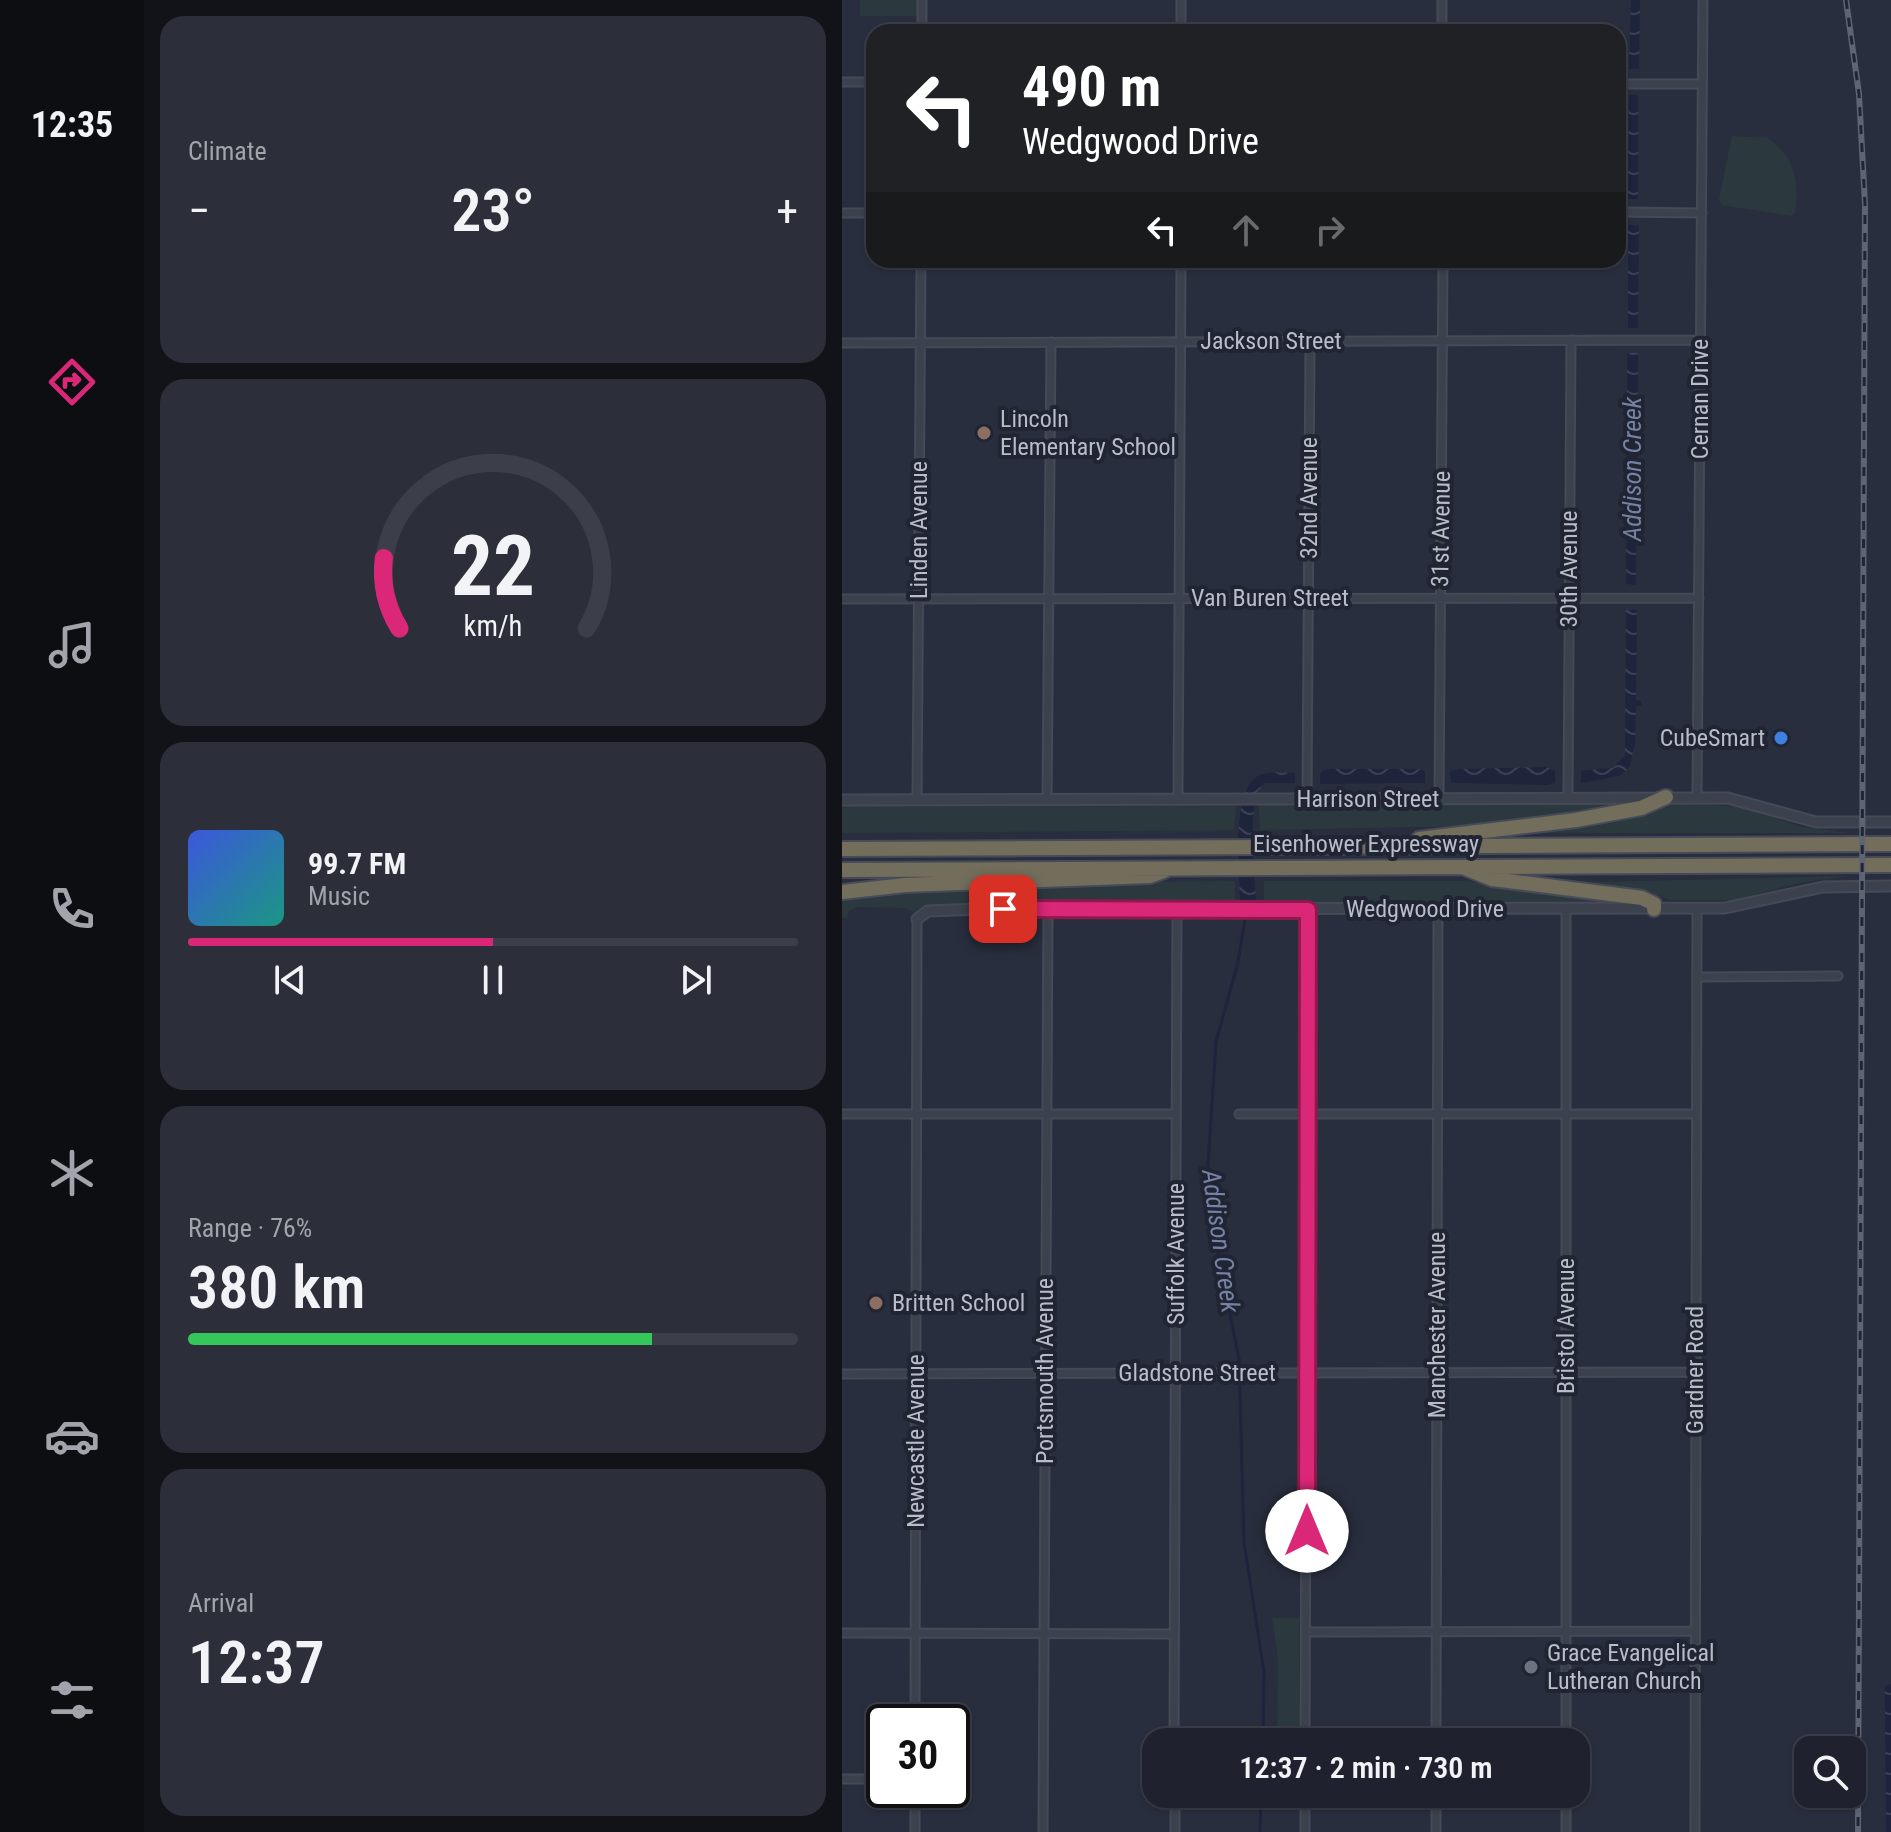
<!DOCTYPE html>
<meta charset="utf-8">
<style>
body{margin:0;font-family:"Roboto Condensed",sans-serif;background:#2c2f3a;color:#f1f3f6;height:100vh;display:flex;flex-direction:column;font-size:30px;white-space:nowrap}
*{box-sizing:border-box;margin:0}
p{font-size:26px;color:#a1a4aa}
.icon{flex:none;width:44px;height:44px;fill:none;stroke:currentColor;stroke-width:2;stroke-linecap:round;stroke-linejoin:round}
.map{position:relative;flex:1;overflow:hidden}
.drawer{display:flex;flex-direction:column;gap:16px;padding:16px;background:#111319;width:698px}
.drawer>*{flex:none}
.top-card{position:absolute;left:24px;top:24px;width:760px;height:244px;border-radius:24px;box-shadow:0 2px 6px #0004,0 0 0 2px #3c3f4a;background:#202124;color:#fff;overflow:hidden}
.buttons{position:absolute;left:952px;top:1736px;display:grid;gap:16px}
.buttons a{display:grid;place-items:center;width:72px;height:72px;border-radius:16px;background:#1f222e;box-shadow:0 2px 6px #0004,0 0 0 2px #3c3f4a;font-size:40px}
.speed{position:absolute;left:24px;top:1704px;display:flex;gap:16px;font-size:40px;font-weight:700;text-align:center}
.speed>*{display:grid;place-content:center;width:104px;height:104px;border-radius:50%;background:#1f222e;box-shadow:0 2px 6px #0004,0 0 0 2px #3c3f4a;line-height:1}
.speed .limit{border:4px solid #111;border-radius:12px;background:#fff;color:#111}
.pin{position:absolute;display:grid;place-items:center;width:68px;height:68px;color:#fff;margin:-34px;border-radius:16px;box-shadow:0 4px 12px #0006}
.me{position:absolute;width:88px;margin:-44px;rotate:0deg;stroke-linejoin:round;filter:drop-shadow(0 0 6px #0008)}
.turn{display:flex;align-items:center;gap:28px;height:168px;padding:0 24px;font-size:36px}
.turn .icon{width:104px;height:104px;stroke-width:2.5}
.turn b{display:block;font-size:56px;line-height:68px}
.lanes{display:flex;align-items:center;height:76px;padding:0 24px;background:#0003;justify-content:center;gap:40px;direction:ltr}
.lanes .off{opacity:.35}
.big{font-size:60px;font-weight:600;line-height:1.1}
.drawer .tile{flex:1;display:flex;flex-direction:column;justify-content:center;gap:12px;min-width:0;padding:0 28px;border-radius:24px;background:#2c2f3a}
.drawer .dial{align-items:center;gap:0}
.dial svg{height:208px;overflow:visible;fill:none;stroke:#3c3f4a;stroke-width:7;stroke-linecap:round;text-anchor:middle}
.dial text{fill:#f1f3f6;stroke:none}
.song{display:flex;align-items:center;gap:24px}
.cover{width:96px;height:96px;border-radius:12px;background:linear-gradient(135deg,hsl(230 70% 55%),hsl(170 70% 35%))}
.played{height:8px;border-radius:4px;background:linear-gradient(90deg,#db2777 50%,#3c3f4a 50%)}
.keys{display:flex;justify-content:space-around;direction:ltr}
.heat{display:flex;justify-content:space-between;align-items:center;font-size:44px;direction:ltr}
.charge{height:12px;border-radius:6px;background:linear-gradient(90deg,#34c759 76%,#3c3f4a 0)}
.trip{position:absolute;left:300px;top:1728px;width:448px;height:80px;border-radius:24px;background:#1f222e;box-shadow:0 2px 6px #0004,0 0 0 2px #3c3f4a;font-weight:600;line-height:80px;text-align:center}
main{display:flex;flex:1;min-height:0}
.menu{display:flex;flex-direction:column;width:144px;justify-content:space-around;align-items:center;background:#0c0e12;color:#a1a4aa}
.menu .icon{width:56px;height:56px}
.menu .current{color:#db2777}
.menu b{font-size:36px;color:#f1f3f6}
.map>svg:first-child{display:block}
.green{fill:#2b393f}
.water{fill:url(#water-waves)}
.lines{fill:none;stroke-linecap:round;stroke-linejoin:round}
.stream{stroke:#1d243b;stroke-width:3}
.minor-casing{stroke:#464a57;stroke-width:11}
.tertiary-casing{stroke:#464a57;stroke-width:13}
.motorway-casing{stroke:#474b59;stroke-width:18}
.minor{stroke:#3c414e;stroke-width:7}
.tertiary{stroke:#3c414e;stroke-width:9}
.motorway{stroke:#736e5b;stroke-width:14}
.rail-casing{stroke:#5f6474;stroke-width:6}
.rail{stroke:#212533;stroke-width:3;stroke-dasharray:9;stroke-linecap:butt}
.route-casing{stroke:#8e194d;stroke-width:20}
.route{stroke:#db2777;stroke-width:14}
.education-dot{fill:#8d6e63;stroke:#212533;stroke-width:3}
.shop-dot{fill:#3f7fe0;stroke:#212533;stroke-width:3}
.worship-dot{fill:#6b7280;stroke:#212533;stroke-width:3}
.labels{text-anchor:middle;stroke-width:8;stroke-linejoin:round;paint-order:stroke}
.street-label{font-size:24px;fill:#b9bcc9;stroke:#212533}
.poi-label{font-size:24px;fill:#b9bcc9;stroke:#212533;text-anchor:start}
.water-label{font-size:26px;font-style:italic;fill:#7682a3;stroke:#212533}
</style>
<main>
<nav class="menu">
<b>12:35</b>
<svg class="icon current" aria-label="directions" viewBox="0 0 24 24"><path d="M12 3l9 9-9 9-9-9zM9 14v-3h6M13 9l2 2-2 2"/></svg>
<svg class="icon" aria-label="music" viewBox="0 0 24 24"><path d="M9 18V5l10-2v13"/><circle cx="6" cy="18" r="3"/><circle cx="16" cy="16" r="3"/></svg>
<svg class="icon" aria-label="phone" viewBox="0 0 24 24"><path d="M5 4h4l2 5-3 2q2 4 5 5l2-3 5 2v4C11 20 4 13 5 4z"/></svg>
<svg class="icon" aria-label="climate" viewBox="0 0 24 24"><path d="M12 3v18M4 7l16 10M4 17L20 7"/></svg>
<svg class="icon" aria-label="car" viewBox="0 0 24 24"><path d="M5 17H2v-5l4-1 3-4h7l3 4 3 1v5h-3M9 17h6M6 11h13"/><circle cx="7" cy="17" r="2"/><circle cx="17" cy="17" r="2"/></svg>
<svg class="icon" aria-label="filters" viewBox="0 0 24 24"><path d="M4 7h16M4 17h16"/><circle cx="9" cy="7" r="2"/><circle cx="15" cy="17" r="2"/></svg>
</nav>
<section class="drawer">
<div class="tile"><p>Climate</p>
<div class="heat"><a>−</a><b class="big">23°</b><a>+</a></div>
</div>
<div class="tile dial"><svg viewBox="0 0 100 80">
<path d="M14 69A42 42 0 1 1 86 69"/>
<path d="M14 69A42 42 0 0 1 8 42" stroke="#db2777"/>
<text x="50" y="56" font-size="32" font-weight="700">22</text>
<text x="50" y="72" font-size="11">km/h</text>
</svg></div>
<div class="tile">
<div class="song"><i class="cover"></i><div><b>99.7 FM</b><p>Music</p></div></div>
<div class="played"></div>
<div class="keys"><svg class="icon" aria-label="previous" viewBox="0 0 24 24"><path d="M18 5L8 12l10 7zM5 5v14"/></svg><svg class="icon" aria-label="pause" viewBox="0 0 24 24"><path d="M8 5v14M16 5v14"/></svg><svg class="icon" aria-label="next" viewBox="0 0 24 24"><path d="M6 5l10 7-10 7zM19 5v14"/></svg></div>
</div>
<div class="tile"><p>Range · 76%</p><b class="big">380 km</b><div class="charge"></div></div>
<div class="tile"><p>Arrival</p><b class="big">12:37</b></div>
</section>
<div class="map">
<svg width="1049" height="1832" viewBox="0 0 1049 1832">
<defs>
<pattern id="water-waves" width="16" height="10" patternUnits="userSpaceOnUse" patternTransform="scale(2)"><rect width="16" height="10" fill="#1d243b"/><path d="M0 5q4-4 8 0t8 0" fill="none" stroke="#3c4256"/></pattern>
</defs>
<rect width="100%" height="100%" fill="#292e3e"/>
<!-- green -->
<path class="green" d="M18 0H79V16H18Z
M890 136 925 138C953 156 957 181 953 213L949 216 880 205 877 200Z
M793 802 685 825 418 830 417 805 433 803Z
M824 803 902 807 960 827 1008 833H695Z
M0 804 394 805 392 830 0 833Z
M1008 876 961 882 893 900H827L808 892 714 883Z
M393 881V902L382 905H89L72 912 62 908 14 907 7 911 5 918H0V899C130 882 262 883 393 881Z
M422 881H620L800 903 433 905 422 903Z
M430 1618H457V1742H435L436 1657Z"/>
<!-- water -->
<path class="water" d="M789 0H798L797 69H787Z
M787 95H796V199H786Z
M786 225H797L796 328H786Z
M785 353H796L794 585 784 584Z
M784 610H795L794 700 799 701 800 706H794L793 744 787 768 777 776 739 783V771L771 768 783 755Z
M705 767 713 771V783L706 785 609 783 608 771 617 769Z
M487 769H576L583 771V783L478 784V772Z
M453 773V783H423C403 799 413 876 414 903H398C398 873 388 792 416 776 426 771 442 773 453 773Z
M1049 1684V1832H1044L1043 1686Z"/>
<g class="lines">
<!-- stream -->
<path class="stream" d="M404 913 396 962 374 1042 365 1179 369 1219 397 1359 402 1542 422 1672 421 1742
M418 1832 419 1794"/>
<!-- minor casing -->
<g class="minor-casing">
<path id="minor" d="M600 0V32
M80 32V0
M339 32V0
M0 82H32
M776 84H860
M776 212 860 213
M0 213H32
M0 343 859 340
M0 599 857 598
M726 798 729 340
M855 798 861 0
M75 799 79 260
M205 799 209 342
M336 799 339 260
M465 799 468 341
M597 799 601 260
M855 977 996 976
M0 1114H334
M397 1114H853
M0 1374 853 1372
M464 1632 853 1631
M0 1633 332 1634
M73 1722 75 919
M332 1742 335 910
M463 1742 466 910
M594 1742 596 909
M724 1742V909
M0 1779H42
M333 1794V1832
M594 1794V1832
M73 1832V1790
M201 1832 206 909
M463 1832V1794
M724 1832V1794
M853 1832 855 909"/>
</g>
<!-- tertiary casing -->
<g class="tertiary-casing">
<path id="tertiary" d="M0 800 886 798 974 822H1049
M75 919 86 911 139 909 883 908 981 887 1049 886"/>
</g>
<!-- motorway casing -->
<g class="motorway-casing">
<path id="motorway" d="M577 839 734 820 799 808 824 797
M0 849 1049 844
M623 868 650 879 800 898 812 904V909
M0 870 1049 865
M0 892 63 885 308 876 322 871"/>
</g>
<!-- minor -->
<use href="#minor" class="minor"/>
<!-- tertiary -->
<use href="#tertiary" class="tertiary"/>
<!-- motorway -->
<use href="#motorway" class="motorway"/>
<!-- rail casing -->
<g class="rail-casing">
<path id="rail" d="M1004 0 1017 94 1023 204 1016 1832"/>
</g>
<!-- rail -->
<use href="#rail" class="rail"/>
</g>
<g class="lines">
<!-- route casing -->
<g class="route-casing">
<path id="route" d="M161 909 466 910 465 1531"/>
</g>
<!-- route -->
<use href="#route" class="route"/>
</g>
<!-- markers -->
<g class="education-dot">
<circle cx="142" cy="433" r="8"/>
<circle cx="34" cy="1303" r="8"/>
</g>
<circle class="shop-dot" cx="939" cy="738" r="8"/>
<circle class="worship-dot" cx="689" cy="1667" r="8"/>
<g class="labels">
<!-- street labels -->
<g class="street-label">
<text x="429" y="349">Jackson Street</text>
<text transform="translate(858 399) rotate(-90)" y="8">Cernan Drive</text>
<text transform="translate(467 498) rotate(-90)" y="8">32nd Avenue</text>
<text transform="translate(599 529) rotate(-89)" y="8">31st Avenue</text>
<text transform="translate(77 530) rotate(-90)" y="8">Linden Avenue</text>
<text transform="translate(727 569) rotate(-90)" y="8">30th Avenue</text>
<text x="428" y="606">Van Buren Street</text>
<text x="526" y="807">Harrison Street</text>
<text x="524" y="852">Eisenhower Expressway</text>
<text x="583" y="917">Wedgwood Drive</text>
<text transform="translate(334 1254) rotate(-90)" y="8">Suffolk Avenue</text>
<text transform="translate(595 1325) rotate(-90)" y="8">Manchester Avenue</text>
<text transform="translate(724 1326) rotate(-90)" y="8">Bristol Avenue</text>
<text transform="translate(853 1370) rotate(-90)" y="8">Gardner Road</text>
<text transform="translate(203 1371) rotate(-90)" y="8">Portsmouth Avenue</text>
<text x="355" y="1381">Gladstone Street</text>
<text transform="translate(74 1441) rotate(-90)" y="8">Newcastle Avenue</text>
</g>
<!-- poi labels -->
<g class="poi-label">
<text x="158" y="427">Lincoln<tspan x="158" dy="28">Elementary School</tspan></text>
<text x="923" y="746" text-anchor="end">CubeSmart</text>
<text x="50" y="1311">Britten School</text>
<text x="705" y="1661">Grace Evangelical<tspan x="705" dy="28">Lutheran Church</tspan></text>
</g>
<!-- water labels -->
<g class="water-label">
<text transform="translate(790 469) rotate(-90)" y="9">Addison Creek</text>
<text transform="translate(379 1241) rotate(82)" y="9">Addison Creek</text>
</g>
</g>
</svg>
<div class="buttons">
<a><svg class="icon" aria-label="search" viewBox="0 0 24 24"><circle cx="10" cy="10" r="6"/><path d="M15 15l6 6"/></svg></a>
</div>
<div class="speed"><div class="limit">30</div></div>
<div class="pin" style="left:161px;top:909px;background:#d93025"><svg class="icon" aria-label="arrive" viewBox="0 0 24 24"><path d="M6 21V4h12l-3 4 3 4H6"/></svg></div>
<svg class="me" style="left:465px;top:1531px" viewBox="-20 -20 40 40"><circle r="19" fill="#fff"/><path d="M0-13L10 11 0 6-10 11z" fill="#db2777"/></svg>
<div class="trip">12:37 · 2 min · 730 m</div>
<div class="top-card">
<div class="turn"><svg class="icon" aria-label="left" viewBox="0 0 24 24"><path d="M17 20v-9H6M10 6l-5 5 5 5"/></svg><div><b>490 m</b>Wedgwood Drive</div></div>
<div class="lanes"><svg class="icon" aria-label="left" viewBox="0 0 24 24"><path d="M17 20v-9H6M10 6l-5 5 5 5"/></svg><svg class="icon off" aria-label="ahead" viewBox="0 0 24 24"><path d="M12 20V5M6 11l6-6 6 6"/></svg><svg class="icon off" aria-label="right" viewBox="0 0 24 24"><path d="M7 20v-9h11M14 6l5 5-5 5"/></svg></div>
</div>
</div>
</main>
